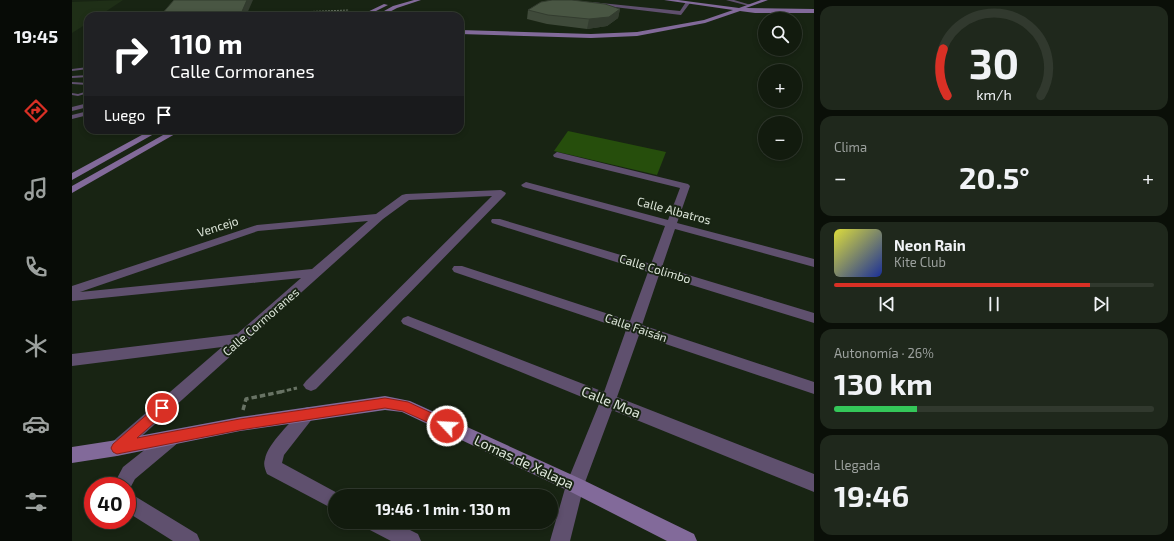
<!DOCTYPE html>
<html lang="es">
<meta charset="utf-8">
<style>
body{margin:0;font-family:"Exo 2",sans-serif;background:#1f281c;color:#f1f3f6;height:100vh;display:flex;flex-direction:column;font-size:15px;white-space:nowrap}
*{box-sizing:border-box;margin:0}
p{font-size:13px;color:#9ca19e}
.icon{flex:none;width:22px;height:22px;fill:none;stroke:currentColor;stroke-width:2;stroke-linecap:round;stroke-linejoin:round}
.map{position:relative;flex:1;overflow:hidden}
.sheet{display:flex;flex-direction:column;gap:6px;padding:6px;background:#0a0f08;width:360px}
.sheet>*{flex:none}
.banner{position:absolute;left:12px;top:12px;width:380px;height:122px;border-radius:12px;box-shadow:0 2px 6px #0003,0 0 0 1px #31392e;background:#202124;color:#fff;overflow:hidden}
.fabs{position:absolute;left:686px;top:12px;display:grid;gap:8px}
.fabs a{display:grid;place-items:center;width:44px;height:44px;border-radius:50%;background:#121b0e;box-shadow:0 2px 6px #0003,0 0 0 1px #31392e;font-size:20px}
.speed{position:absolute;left:12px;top:477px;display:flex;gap:8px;font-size:20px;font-weight:700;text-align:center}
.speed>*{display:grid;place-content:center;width:52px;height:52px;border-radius:50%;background:#121b0e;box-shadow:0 2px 6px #0003,0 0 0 1px #31392e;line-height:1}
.speed .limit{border:6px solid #d22;background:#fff;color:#111}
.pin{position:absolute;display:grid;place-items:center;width:34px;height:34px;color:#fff;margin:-17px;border:2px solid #fff;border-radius:50%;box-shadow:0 1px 4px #0007}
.me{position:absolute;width:44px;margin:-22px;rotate:295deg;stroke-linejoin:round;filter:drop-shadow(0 0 3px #0008)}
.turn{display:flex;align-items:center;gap:14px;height:84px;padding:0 20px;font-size:18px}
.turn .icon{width:52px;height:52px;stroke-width:2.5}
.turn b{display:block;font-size:28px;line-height:34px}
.then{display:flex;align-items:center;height:38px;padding:0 20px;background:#0003;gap:8px;font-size:15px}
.big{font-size:30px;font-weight:700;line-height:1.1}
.sheet .tile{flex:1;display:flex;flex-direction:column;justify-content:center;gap:6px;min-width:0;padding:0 14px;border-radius:12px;background:#1f281c}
.sheet .dial{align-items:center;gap:0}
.dial svg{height:104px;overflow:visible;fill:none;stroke:#31392e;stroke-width:7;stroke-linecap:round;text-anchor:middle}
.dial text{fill:#f1f3f6;stroke:none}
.song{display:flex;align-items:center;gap:12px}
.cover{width:48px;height:48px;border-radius:6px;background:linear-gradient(135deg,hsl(60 70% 55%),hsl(230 70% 35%))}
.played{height:4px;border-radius:2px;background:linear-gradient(90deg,#d93025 80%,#31392e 80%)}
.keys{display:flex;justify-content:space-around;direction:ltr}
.heat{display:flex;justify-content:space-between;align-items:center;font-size:22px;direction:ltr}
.charge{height:6px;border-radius:3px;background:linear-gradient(90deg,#34c759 26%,#31392e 0)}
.trip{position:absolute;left:256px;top:489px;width:230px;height:40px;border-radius:20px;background:#121b0e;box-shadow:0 2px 6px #0003,0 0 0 1px #31392e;font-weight:700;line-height:40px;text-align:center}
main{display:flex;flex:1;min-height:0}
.dock{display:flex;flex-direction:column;width:72px;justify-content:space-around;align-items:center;background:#070b06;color:#9ca19e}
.dock .icon{width:28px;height:28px}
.dock .on{color:#d93025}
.dock b{font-size:18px;color:#f1f3f6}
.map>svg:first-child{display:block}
.built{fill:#1f2f17}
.green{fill:#264e0c}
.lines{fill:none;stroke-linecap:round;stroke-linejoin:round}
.path-far2{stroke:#687364;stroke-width:1;stroke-dasharray:2 1;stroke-linecap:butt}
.path-far1{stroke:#687364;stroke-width:3;stroke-dasharray:4.5 2.5;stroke-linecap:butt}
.path{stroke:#687364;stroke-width:3.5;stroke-dasharray:5.5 3;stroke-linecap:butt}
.lane{fill:#5f506e;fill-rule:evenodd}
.street{fill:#5f506e;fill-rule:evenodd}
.secondary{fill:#826a9a;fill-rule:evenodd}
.wall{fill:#3f4a3a}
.shaded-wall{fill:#333c2f}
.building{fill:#495643;stroke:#333c2f}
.route{fill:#d93025;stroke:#8d1f18}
.labels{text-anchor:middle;stroke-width:4;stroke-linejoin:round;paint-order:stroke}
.street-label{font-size:12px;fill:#dce5d9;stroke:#182413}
.near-street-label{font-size:14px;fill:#dce5d9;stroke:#182413}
</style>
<main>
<nav class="dock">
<b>19:45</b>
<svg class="icon on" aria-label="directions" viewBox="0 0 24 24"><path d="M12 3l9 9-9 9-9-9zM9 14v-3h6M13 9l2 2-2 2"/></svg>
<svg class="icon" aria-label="music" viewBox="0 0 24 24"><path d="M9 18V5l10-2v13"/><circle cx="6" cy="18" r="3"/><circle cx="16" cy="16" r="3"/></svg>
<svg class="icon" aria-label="phone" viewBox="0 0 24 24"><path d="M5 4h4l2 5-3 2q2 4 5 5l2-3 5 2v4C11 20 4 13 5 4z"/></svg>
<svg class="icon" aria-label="climate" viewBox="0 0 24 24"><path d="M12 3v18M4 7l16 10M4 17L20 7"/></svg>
<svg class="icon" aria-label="car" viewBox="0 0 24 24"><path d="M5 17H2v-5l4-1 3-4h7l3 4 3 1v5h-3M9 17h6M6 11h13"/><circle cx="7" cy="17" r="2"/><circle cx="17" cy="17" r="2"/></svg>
<svg class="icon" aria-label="filters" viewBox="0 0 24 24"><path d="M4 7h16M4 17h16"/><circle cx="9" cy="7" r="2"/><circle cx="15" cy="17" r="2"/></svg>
</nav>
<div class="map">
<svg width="742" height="541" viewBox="0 0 742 541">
<rect width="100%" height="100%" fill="#182413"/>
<!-- built -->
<path class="built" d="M51 0 27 16H16V23L0 33V2Z"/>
<!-- green -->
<path class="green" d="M496 131 594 152 585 175 482 151Z"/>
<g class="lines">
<!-- path-far2 -->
<path class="path-far2" d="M175 14 277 10"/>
<!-- path-far1 -->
<path class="path-far1" d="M208 392 225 388"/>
<!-- path -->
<path class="path" d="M171 410 174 399 213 391"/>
<!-- lane -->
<path class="lane" d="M295 12 296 14 282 16V15Z
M16 67V69L0 71V69Z
M16 75V77L0 78V76Z
M0 82 16 83V85L0 84Z
M16 91V93L6 96 0 95V93L6 94Z"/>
<!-- street -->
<path class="street" d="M654 0H662L679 5 677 6Z
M519 2 608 11 614 2 618 3 609 15 517 4Z
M16 103V107L0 111V107Z
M16 111V115L0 119V115Z
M485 152 616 184 618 186 605 223 742 259V267L603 229 590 267 742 313V323L587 275 570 325 742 382V394L567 335 545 397 742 474V492L540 410 512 485 498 541H478L494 485 527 404 331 324 329 321 331 318 336 316 341 318 532 392 554 330 382 272 380 269 382 266H390L558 321 576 272 420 223 419 221 420 219H428L579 264 593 226 451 187 449 185 454 182 596 220 608 188 482 157 481 155Z
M429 190 434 193 433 195 244 389 239 391 234 389 231 385 234 381 420 196 337 200 311 219 51 453 45 456 39 453 37 448 39 443 150 347 0 366V354L165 334 229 278 0 301V286L185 225 304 214 330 195 334 194ZM296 221 240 269 8 292 186 231Z
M236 407 242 409 244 414 212 455 210 463 269 495 270 496H263V510L195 474C193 469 191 464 193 459 196 443 220 422 230 409Z
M101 430 107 432 109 437 107 442 63 479 56 492 125 534 128 541H101L55 512V486H41L51 467 95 432Z
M294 522H322L346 534 349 541H319L296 529Z"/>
<!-- secondary -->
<path class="secondary" d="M342 0H349L325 8 310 16H303L321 6Z
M592 0H606L667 8 689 0H696L674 8 742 9V13H683L668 11 633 23 565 36 519 38 388 34V30L519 34 565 32 632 20 661 10Z
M312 4 316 5 294 16H287Z
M79 130H89L0 180V173Z
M100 130H110L0 193V186Z
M313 396 338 401 509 479 622 534 625 541H595L497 491 330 412 313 410 168 431 45 456 0 463V447L45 440 168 417Z"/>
</g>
<!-- wall -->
<path class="wall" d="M548 9 546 18 535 26 515 29 475 24 455 19 456 10Z"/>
<!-- shaded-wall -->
<path class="shaded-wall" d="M175 0H181L174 16H168Z
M548 9 546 18 535 26 515 29 517 19Z"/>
<!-- building -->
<path class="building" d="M102 0H175L168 16H88Z
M480 0H500L533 4 548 9 537 17 517 19 476 15 456 10 469 2Z"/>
<!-- route -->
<path class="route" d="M313 398 336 402 379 422 381 426 379 429 375 431 331 411 313 408 168 430 45 454 41 452 39 448 41 444 86 405 90 403 94 405 96 408 94 412 65 438 168 419Z"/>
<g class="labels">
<!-- street labels -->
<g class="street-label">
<text transform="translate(602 211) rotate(15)" y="4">Calle Albatros</text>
<text transform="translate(146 227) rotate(-18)" y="4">Vencejo</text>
<text transform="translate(583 269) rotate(17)" y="4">Calle Colimbo</text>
<text transform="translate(189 322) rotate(-41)" y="4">Calle Cormoranes</text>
<text transform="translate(564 328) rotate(19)" y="4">Calle Faisán</text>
</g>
<!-- near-street labels -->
<g class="near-street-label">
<text transform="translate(539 402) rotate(22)" y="5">Calle Moa</text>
<text transform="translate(452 462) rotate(25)" y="5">Lomas de Xalapa</text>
</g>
</g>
</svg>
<div class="fabs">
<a><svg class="icon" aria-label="search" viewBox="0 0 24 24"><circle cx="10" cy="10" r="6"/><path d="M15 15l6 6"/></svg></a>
<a>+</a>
<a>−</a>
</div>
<div class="speed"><div class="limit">40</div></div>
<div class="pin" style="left:90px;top:408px;background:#d93025"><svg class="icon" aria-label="arrive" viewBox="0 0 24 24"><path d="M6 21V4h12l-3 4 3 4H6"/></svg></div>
<svg class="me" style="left:375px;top:426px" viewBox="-20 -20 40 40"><circle r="17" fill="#d93025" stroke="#fff" stroke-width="3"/><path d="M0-11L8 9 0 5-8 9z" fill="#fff"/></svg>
<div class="trip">19:46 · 1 min · 130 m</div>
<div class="banner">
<div class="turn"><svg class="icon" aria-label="right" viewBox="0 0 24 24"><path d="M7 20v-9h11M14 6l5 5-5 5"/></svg><div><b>110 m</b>Calle Cormoranes</div></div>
<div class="then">Luego<svg class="icon" aria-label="arrive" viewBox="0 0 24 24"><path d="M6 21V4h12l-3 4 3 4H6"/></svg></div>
</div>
</div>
<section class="sheet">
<div class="tile dial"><svg viewBox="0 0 100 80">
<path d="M14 69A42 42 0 1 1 86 69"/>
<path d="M14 69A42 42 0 0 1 11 33" stroke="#d93025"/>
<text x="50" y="56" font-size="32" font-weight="700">30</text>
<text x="50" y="72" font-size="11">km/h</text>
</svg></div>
<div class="tile"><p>Clima</p>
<div class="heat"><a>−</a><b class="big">20.5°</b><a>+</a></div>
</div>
<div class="tile">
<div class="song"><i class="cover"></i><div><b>Neon Rain</b><p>Kite Club</p></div></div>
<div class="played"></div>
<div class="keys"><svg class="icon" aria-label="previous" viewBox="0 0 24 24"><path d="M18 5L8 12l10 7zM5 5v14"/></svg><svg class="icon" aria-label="pause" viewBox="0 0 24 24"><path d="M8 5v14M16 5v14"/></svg><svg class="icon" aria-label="next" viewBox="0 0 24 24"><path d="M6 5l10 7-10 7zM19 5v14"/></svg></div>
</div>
<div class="tile"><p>Autonomía · 26%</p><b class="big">130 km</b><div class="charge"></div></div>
<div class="tile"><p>Llegada</p><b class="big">19:46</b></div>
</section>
</main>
